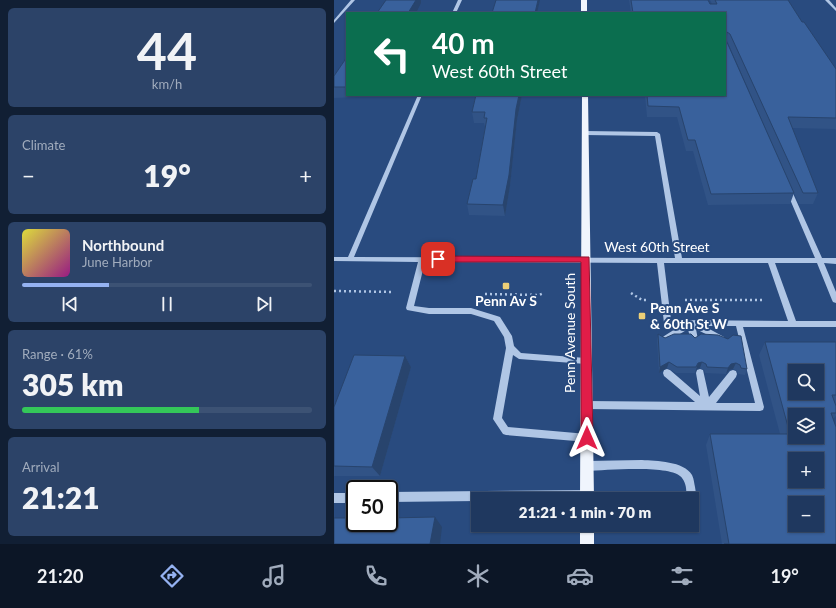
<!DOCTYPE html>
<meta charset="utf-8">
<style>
body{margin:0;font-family:Lato,sans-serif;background:#2c4368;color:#f1f3f6;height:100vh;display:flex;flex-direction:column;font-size:15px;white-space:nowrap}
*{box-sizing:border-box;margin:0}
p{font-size:13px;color:#a1acbd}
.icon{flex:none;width:22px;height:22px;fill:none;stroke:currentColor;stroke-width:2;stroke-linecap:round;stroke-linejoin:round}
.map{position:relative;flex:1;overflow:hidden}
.sheet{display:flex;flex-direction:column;gap:8px;padding:8px;background:#111f34;width:334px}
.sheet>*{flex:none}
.banner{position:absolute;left:12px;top:12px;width:380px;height:84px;border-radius:0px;box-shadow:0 1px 3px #0004,0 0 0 1px #3c5274;background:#0b6e4f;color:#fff;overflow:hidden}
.tools{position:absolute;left:454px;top:364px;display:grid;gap:8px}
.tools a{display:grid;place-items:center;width:36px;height:36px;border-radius:0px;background:#1f385f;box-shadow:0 1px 3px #0004,0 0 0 1px #3c5274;font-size:20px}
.speed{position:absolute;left:12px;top:480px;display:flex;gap:8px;font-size:20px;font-weight:700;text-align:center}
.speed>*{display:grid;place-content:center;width:52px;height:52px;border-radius:50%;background:#1f385f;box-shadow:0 1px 3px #0004,0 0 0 1px #3c5274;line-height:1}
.speed .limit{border:2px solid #111;border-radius:6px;background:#fff;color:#111}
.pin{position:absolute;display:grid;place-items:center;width:34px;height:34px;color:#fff;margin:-17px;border-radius:8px;box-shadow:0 2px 6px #0006}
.me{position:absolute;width:44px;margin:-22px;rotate:0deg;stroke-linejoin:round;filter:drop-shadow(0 0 3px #0008)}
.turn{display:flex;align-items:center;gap:14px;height:84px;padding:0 20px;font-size:18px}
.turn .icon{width:52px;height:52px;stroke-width:2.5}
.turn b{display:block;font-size:28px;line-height:34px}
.big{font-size:30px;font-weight:800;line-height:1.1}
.sheet .widget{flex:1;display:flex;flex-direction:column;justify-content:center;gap:6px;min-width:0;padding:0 14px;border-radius:6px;background:#2c4368}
.sheet .dial{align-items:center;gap:0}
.dial b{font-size:52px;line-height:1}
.song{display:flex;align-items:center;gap:12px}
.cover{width:48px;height:48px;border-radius:6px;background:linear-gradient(135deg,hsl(60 70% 55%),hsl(310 70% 35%))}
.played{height:4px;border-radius:2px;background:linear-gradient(90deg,#95b2f1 30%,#3c5274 30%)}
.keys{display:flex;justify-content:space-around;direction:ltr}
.heat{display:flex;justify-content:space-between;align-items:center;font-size:22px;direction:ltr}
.charge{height:6px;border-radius:3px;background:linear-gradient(90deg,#34c759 61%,#3c5274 0)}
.trip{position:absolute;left:137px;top:492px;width:228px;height:40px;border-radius:0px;background:#1f385f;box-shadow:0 1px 3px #0004,0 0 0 1px #3c5274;font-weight:800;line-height:40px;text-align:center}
.tabs{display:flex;height:64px;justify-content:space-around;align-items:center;background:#0c1626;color:#a1acbd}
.tabs .icon{width:28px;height:28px}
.tabs .active{color:#95b2f1}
.tabs b{font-size:18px;color:#f1f3f6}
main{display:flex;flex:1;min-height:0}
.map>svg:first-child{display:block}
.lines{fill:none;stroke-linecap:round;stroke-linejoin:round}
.path{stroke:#b0c6e5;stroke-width:2.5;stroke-dasharray:2 3;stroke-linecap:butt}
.minor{fill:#b0c6e5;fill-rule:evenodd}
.major{fill:#f0f5fd;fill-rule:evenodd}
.wall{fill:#315386;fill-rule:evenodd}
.shaded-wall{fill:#28446d}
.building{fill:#39619c;stroke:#28446d;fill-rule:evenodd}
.route{fill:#e11d48;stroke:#92132f}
.poi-dot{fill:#eccf77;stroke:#294b7f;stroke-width:1.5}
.labels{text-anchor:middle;stroke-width:4;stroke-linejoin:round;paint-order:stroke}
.street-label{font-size:14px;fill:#fff;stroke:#294b7f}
.poi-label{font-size:14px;font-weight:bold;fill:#fff;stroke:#294b7f}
</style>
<main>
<section class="sheet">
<div class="widget dial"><b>44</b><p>km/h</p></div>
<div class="widget"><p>Climate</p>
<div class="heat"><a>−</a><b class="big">19°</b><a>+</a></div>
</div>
<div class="widget">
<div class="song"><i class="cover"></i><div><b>Northbound</b><p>June Harbor</p></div></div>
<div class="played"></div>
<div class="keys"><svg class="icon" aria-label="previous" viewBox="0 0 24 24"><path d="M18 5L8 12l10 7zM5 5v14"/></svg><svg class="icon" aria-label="pause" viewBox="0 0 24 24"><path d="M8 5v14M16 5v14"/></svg><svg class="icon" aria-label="next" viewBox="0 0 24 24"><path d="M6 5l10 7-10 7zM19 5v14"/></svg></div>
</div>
<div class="widget"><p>Range · 61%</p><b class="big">305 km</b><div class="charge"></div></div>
<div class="widget"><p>Arrival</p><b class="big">21:21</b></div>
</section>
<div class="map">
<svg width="502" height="544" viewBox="0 0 502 544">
<rect width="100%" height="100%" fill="#294b7f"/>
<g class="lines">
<!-- path -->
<path class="path" d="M0 291 60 292
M297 293 308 300H312
M151 294 205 295 210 293
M351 300H430"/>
<!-- minor -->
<path class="minor" d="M17 0H21L0 23V20Z
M124 0H128L122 13H118Z
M491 0H495L502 8V11Z
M84 95H88L20 257 341 258 321 136 251 135 248 133 251 131 323 132 326 134 348 258H481L452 190 453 189H457L488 258H502V264L490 263 502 292V303L499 302 498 300 483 263H441L462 321H502V327H409L430 407 429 410 426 411 252 409 249 408 248 405 249 402 252 401 361 402 330 376 329 373 330 370 333 369 336 370 366 396 362 373 363 370 366 369 369 370 375 397 396 371 399 370 402 371 403 374 402 377 382 403H421L402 326H370L390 337 391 339 390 341 387 342 362 329 364 340 363 342 360 343 357 342 354 329 333 342 330 343 327 342 326 340 327 338 346 326 331 325 330 323 323 263 91 262 80 306 95 308H137L163 316 166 317 178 336 180 346 187 353 252 358 255 359 256 361 255 363 252 364 185 359 179 355 168 418 174 427 253 434 256 435 258 438 256 441 253 442 172 435 169 434 159 419 172 348 170 337 160 321 137 314H95L73 310 72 308 84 262 0 261V257H14ZM330 263H434L454 321 337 320Z
M308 460C322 461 350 461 358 475 360 479 360 483 361 487 362 493 363 497 358 502V499H349C350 497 351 496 352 494 353 488 351 480 346 476 333 465 272 470 253 471L250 469 248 466 250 463 253 461Z
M253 490 256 492 258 495 255 499H144V501L55 502V492Z
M0 493H21V503H0Z"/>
<!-- major -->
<path class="major" d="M247 0H253V13H247Z
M248 95H254L260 499H246Z
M246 525H260V544H246Z"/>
</g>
<!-- wall -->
<path class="wall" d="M295 0H374L376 4H378L376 0H454L468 22 502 69V130L501 129 458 128 484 193 479 204H465L460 193 456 204 374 205 359 151H352L343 117H313L311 95H391V13H297ZM393 43H394L444 157Z
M13 57V95H26L25 97 0 98V76Z
M142 95H188L183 120 176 186 171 216 135 215 133 204 142 179 151 127 150 123H140L138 112Z
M324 334 331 338H361L413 369 411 375 404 374 403 371 399 369 395 370 392 374 371 373 370 370 366 368 363 369 361 373H342L333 368 325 373 323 340Z
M431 342H502V416L499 419 502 544H388L372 445 376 434H446L425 355Z
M71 356 77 367 46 476H0V407Z"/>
<!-- shaded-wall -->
<path class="shaded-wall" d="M82 0H87V3L82 13H74Z
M204 0H206L203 13H201Z
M185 95H188L183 120 176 186 171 216 169 205 182 109Z
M71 356 77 367 46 476 38 467Z
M335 362 333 368 325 373 326 367Z
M368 362 366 368 363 369 361 373 364 363Z
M402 363 399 369 395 370 392 374 394 368 397 364Z
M101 517 108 527 106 544H96Z"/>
<!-- building -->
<path class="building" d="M52 0H82L74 13H77H43Z
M162 0H204L201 13H158Z
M297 0H374L376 4H383L381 0H454L468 22H470L502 69V118L454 117 484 193H469L396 34 393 32 392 40 460 193 377 194 361 140H354L345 107 314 106 313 95H391V13H299Z
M13 57V87H0V76Z
M142 95H185L182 109 175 175 169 205 133 204 139 179H142L153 118H150L151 112H138Z
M324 334 331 338 340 334H357L361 338 367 334 384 335 394 339 399 335 407 336 413 369 407 368 406 365 402 363 397 364 394 368 373 367 372 364 368 362 364 363 362 367H343L335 362 326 367Z
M431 342H502V395H498L502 406V413H497L502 427V544H390H395L376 434H456ZM461 371H483V393H461ZM461 415H483V437H461ZM461 459H483V481H461ZM461 503H483V525H461Z
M20 355 71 356 38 467 0 466V407Z
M101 517 96 544H0V518H21V523H55V518Z"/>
<!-- route -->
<path class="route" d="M104 256 255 257 259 438 257 442 253 443 249 442 247 438V262H104L99 259Z"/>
<!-- markers -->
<g class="poi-dot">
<rect x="168" y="282" width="8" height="8" rx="2"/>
<rect x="304" y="312" width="8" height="8" rx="2"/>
</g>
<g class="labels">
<!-- street labels -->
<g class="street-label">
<text x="323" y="252">West 60th Street</text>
<text transform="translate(236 333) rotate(-90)" y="5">Penn Avenue South</text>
</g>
<!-- poi labels -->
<g class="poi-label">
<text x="172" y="306">Penn Av S</text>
<text x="316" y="313" text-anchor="start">Penn Ave S<tspan x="316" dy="16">&amp; 60th St W</tspan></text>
</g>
</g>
</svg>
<div class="tools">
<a><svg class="icon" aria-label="search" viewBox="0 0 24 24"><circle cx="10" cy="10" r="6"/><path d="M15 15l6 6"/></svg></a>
<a><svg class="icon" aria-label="layers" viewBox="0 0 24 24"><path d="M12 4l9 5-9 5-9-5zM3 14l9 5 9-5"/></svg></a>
<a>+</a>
<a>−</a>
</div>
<div class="speed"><div class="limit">50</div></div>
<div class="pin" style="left:104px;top:259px;background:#d93025"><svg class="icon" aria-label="arrive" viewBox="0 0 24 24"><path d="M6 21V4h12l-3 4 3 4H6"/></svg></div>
<svg class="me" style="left:253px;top:438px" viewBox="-20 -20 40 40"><path d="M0-17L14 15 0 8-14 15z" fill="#e11d48" stroke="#fff" stroke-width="4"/></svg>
<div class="trip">21:21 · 1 min · 70 m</div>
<div class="banner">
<div class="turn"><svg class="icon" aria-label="left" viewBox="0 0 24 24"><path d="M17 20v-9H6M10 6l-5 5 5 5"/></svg><div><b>40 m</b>West 60th Street</div></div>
</div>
</div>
</main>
<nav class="tabs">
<b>21:20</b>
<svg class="icon active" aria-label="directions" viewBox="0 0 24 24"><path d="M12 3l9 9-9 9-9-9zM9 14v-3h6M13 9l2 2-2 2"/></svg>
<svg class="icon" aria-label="music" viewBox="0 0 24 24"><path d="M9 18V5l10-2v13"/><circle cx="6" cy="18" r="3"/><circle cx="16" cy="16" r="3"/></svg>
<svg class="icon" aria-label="phone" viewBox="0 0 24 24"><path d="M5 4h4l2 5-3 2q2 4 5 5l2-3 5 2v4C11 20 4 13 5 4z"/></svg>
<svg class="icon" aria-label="climate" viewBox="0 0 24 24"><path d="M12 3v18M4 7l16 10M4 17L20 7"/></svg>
<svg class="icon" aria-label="car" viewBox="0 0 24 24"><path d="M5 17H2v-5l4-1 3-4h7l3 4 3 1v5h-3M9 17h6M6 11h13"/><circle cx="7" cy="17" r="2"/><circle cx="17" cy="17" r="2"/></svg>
<svg class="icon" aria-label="filters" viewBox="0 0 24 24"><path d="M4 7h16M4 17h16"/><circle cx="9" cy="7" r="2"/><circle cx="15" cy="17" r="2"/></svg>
<b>19°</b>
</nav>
